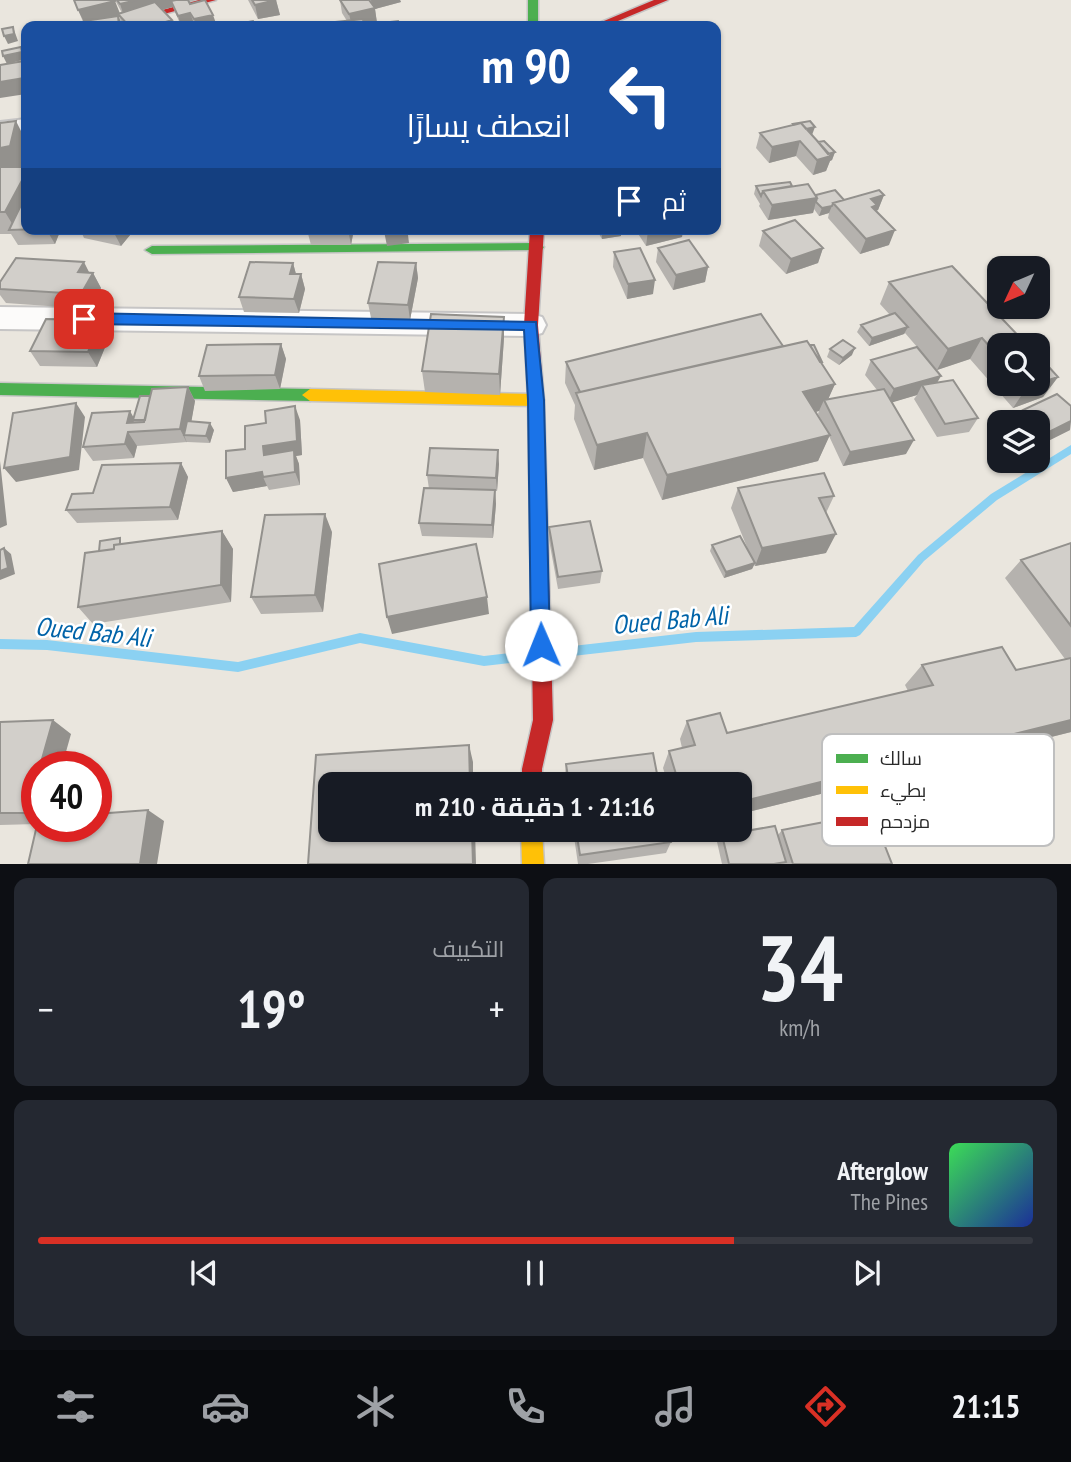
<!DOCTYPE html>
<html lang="ar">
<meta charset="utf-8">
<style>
body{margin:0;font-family:"PT Sans Narrow",Cairo,sans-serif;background:#242831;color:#f1f3f6;direction:rtl;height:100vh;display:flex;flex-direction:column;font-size:26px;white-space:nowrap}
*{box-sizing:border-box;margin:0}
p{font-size:23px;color:#9ea1a6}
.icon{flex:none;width:38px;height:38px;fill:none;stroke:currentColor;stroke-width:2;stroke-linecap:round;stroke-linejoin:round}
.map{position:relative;height:864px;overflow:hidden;direction:ltr}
.panel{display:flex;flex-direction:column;gap:14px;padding:14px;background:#0d0f14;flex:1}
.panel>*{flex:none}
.top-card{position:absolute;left:21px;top:21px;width:700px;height:214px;border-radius:14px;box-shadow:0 2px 5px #0004;direction:rtl;background:#1a4fa0;color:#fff;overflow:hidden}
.needle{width:46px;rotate:226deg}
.buttons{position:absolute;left:987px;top:256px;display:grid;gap:14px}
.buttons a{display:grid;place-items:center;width:63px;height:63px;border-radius:14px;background:#171b24;box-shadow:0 2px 5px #0004;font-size:35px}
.speed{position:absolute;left:21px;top:751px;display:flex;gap:14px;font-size:35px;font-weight:700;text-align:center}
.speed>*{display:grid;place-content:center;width:91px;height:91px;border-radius:50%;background:#171b24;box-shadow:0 2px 5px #0004;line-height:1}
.speed .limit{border:10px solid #d22;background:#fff;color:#111}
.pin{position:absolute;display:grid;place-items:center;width:60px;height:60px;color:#fff;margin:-30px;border-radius:14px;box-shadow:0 4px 10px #0006}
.me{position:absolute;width:77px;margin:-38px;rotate:359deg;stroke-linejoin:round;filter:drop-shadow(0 0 5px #0008)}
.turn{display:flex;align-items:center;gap:24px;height:147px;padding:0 35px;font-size:32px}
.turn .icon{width:91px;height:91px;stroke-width:2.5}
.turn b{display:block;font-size:49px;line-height:60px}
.then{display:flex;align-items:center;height:66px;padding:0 35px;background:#0003;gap:14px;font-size:26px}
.big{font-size:52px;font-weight:700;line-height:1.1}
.panel .tile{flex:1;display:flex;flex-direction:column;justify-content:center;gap:10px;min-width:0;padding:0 24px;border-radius:14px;background:#242831}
.panel .dial{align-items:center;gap:0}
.dial b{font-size:91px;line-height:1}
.song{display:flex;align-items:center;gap:21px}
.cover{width:84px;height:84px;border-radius:10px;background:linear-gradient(135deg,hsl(130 70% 55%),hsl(230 70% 35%))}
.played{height:7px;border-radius:4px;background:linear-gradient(90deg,#d93025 70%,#363941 70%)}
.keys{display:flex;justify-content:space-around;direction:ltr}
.heat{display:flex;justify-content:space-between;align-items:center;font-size:38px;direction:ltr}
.panel .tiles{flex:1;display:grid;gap:14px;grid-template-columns:1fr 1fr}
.tile:last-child{grid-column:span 2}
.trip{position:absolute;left:318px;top:772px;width:434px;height:70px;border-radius:14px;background:#171b24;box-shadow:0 2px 5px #0004;font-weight:700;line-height:70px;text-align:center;direction:rtl}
.tabs{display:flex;height:112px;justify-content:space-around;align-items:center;background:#090b0e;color:#9ea1a6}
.tabs .icon{width:49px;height:49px}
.tabs .on{color:#d93025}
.tabs b{font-size:32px;color:#f1f3f6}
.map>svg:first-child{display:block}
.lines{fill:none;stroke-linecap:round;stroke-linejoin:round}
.stream{fill:#8bd1f2;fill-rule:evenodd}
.street-casing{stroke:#c6c5c5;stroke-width:4}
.fast-casing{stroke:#c6c5c5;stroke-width:3}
.slow-casing{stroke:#c6c5c5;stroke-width:3}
.jam-casing{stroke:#c6c5c5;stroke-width:3}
.street{fill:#fcfbfa;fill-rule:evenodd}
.fast{fill:#4caf50;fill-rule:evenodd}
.slow{fill:#ffc107;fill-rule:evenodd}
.jam{fill:#c62828;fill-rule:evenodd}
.wall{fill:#b5b2ae;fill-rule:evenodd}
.shaded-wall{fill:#93918d}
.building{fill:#d2cfca;stroke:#93918d;stroke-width:2}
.route{fill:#1a73e8;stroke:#114b97;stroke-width:2}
.labels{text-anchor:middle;stroke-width:5;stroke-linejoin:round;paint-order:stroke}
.water-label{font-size:26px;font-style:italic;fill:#0063a8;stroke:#fff}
.key{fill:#fff;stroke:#bfbfbf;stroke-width:2}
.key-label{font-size:19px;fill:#2a2a2a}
</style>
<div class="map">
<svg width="1071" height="864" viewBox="0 0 1071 864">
<rect width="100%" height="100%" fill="#eae6de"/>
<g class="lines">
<!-- stream -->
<path class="stream" d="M1071 445V454L997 500 924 561 860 635 856 637 696 642 555 658 551 656 550 653 551 650 555 648 696 632 854 627 918 555 991 494Z
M360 633 484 656 527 651 531 652 532 656 531 660 527 661 484 666 360 643 238 672 47 650 0 649V639L47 640 238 662Z"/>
<!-- street casing -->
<g class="street-casing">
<path id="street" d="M26 119V133L0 136V122Z
M0 307 531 314 542 317 546 325 542 333 531 336 0 329Z"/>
</g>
<!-- fast casing -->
<g class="fast-casing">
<path id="fast" d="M528 0H538V26H528Z
M537 243 544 247 542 250 152 254 145 250 152 246Z
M0 383 310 389 318 395 310 401 0 395Z"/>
</g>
<!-- slow casing -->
<g class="slow-casing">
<path id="slow" d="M310 389 536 394 544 400 536 406 310 401 302 395Z
M521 830H542L544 864H522Z"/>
</g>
<!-- jam casing -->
<g class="jam-casing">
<path id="jam" d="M199 0H216L119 26H103Z
M654 0H668L606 26H592Z
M530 229H544L538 325 544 400 553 720 542 769V784H522V769L533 720 528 400 524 325Z"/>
</g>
<!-- street -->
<use href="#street" class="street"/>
<!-- fast -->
<use href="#fast" class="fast"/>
<!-- slow -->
<use href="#slow" class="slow"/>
<!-- jam -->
<use href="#jam" class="jam"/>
</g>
<!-- wall -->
<path class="wall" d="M74 0 120 13H122L115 0H196L189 2 217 26H181L173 7 162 10 172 20 174 26H123L119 16 84 24Z
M248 0H276L280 15 258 19Z
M340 0H400L401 2 375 9 377 23 399 26 347 21 342 13Z
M0 123 26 141V149L23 167 26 229H61L55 244 18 245 11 234H0Z
M760 133 812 135H811L818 142 835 152 832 160 830 161 826 171 813 175 796 156 769 163 756 148Z
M756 186H792L816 195 844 200 884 195 878 210 876 211 889 245 860 254 828 218 829 213 819 216 814 209 813 213 768 220 759 206 760 204 754 194Z
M80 229H135L121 246 84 238Z
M354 229 351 245H311L307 230Z
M596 229H621V236L602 239Z
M635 229H683L682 237 646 246Z
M763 231 823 248 818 263 786 274 759 246Z
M658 248 708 267 705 282 673 290 656 262Z
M614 252 653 294 627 299 613 267Z
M293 263 296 274H301L305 289 299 313 244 312 239 297Z
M416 263 418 278 410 320 371 318 368 303Z
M90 273H93L101 288 90 309 6 303 0 295V289Z
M889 282 999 345V383H1038L1058 377 1043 397 1013 408 970 359 937 370 905 333 904 334 869 346 857 332 861 325 890 315 880 304Z
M504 317V338L500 395 425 392 422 371Z
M110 335 97 367 40 366 30 351Z
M281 344 286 359 280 389 205 391 199 376Z
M783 347 822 362 821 364 835 384 828 399 877 390 865 375 871 360 937 382 978 418 969 432 937 437 914 399 917 395 892 402 906 454 843 466 829 436 818 461 662 500 643 458 594 470 574 419 575 405 565 383 566 362ZM819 411 818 414 825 428 815 412Z
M830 349 852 355 839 365 827 357Z
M188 387 195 401 191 422 214 430 210 443 187 442 137 446 134 458 93 461 83 447 134 418 150 396Z
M1071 406 1070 430 1038 446V422H1015L1023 410Z
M300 420 302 455 296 456 299 464 300 485 269 490 267 486 233 492 226 478Z
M181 463 188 477 178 520 77 523 66 510 93 493Z
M499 464 497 491H495L496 504 493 538 422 536 419 523 429 489 427 475Z
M738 488 834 496 826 513V553L755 566 754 565 752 569 724 578 710 551 712 545 749 552 731 508Z
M549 527 602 571 600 583 558 589 549 540Z
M222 531 233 549 231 602 93 624 78 607 99 551 125 544Z
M332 532 323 612 261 614 251 597Z
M1071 543V732L740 814V784H668L663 768 669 751 682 748 680 739 687 721 727 733 908 691 905 685 922 665 1016 670 1065 659 1005 578 1021 560Z
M0 722 71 734 37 766V824L0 825Z
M566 764 659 784H566L565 777Z
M573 830H669L671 842 666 853 588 864H578Z
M782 830 892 864H722L717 842 722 835H778Z"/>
<!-- shaded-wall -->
<path class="shaded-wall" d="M137 0H179L171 1 173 7 125 19 120 4Z
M276 0 280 15 258 19 255 5Z
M371 0H400L401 2 375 9 377 23 352 26 349 14 372 9Z
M115 1 121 16 118 14 122 26 85 24 78 10Z
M190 13 195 26H181L178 16Z
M213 15 217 26H196L194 19Z
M172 20 174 26H153Z
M13 27 18 41 8 44 4 36Z
M21 47 26 59 7 64 3 56Z
M24 61 26 64V94L0 98V82Z
M16 121 26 141V149L22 168 0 171V148Z
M815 127 812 135 796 138 798 130Z
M800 141 796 156 769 163 772 147Z
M835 152 832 160 830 161 826 171 813 175 817 160 823 155Z
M26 173V219L16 230 5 212Z
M884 195 878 210 875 211 866 222 871 199Z
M817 198 813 213 768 220 772 205Z
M832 206 829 213 819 216 822 208Z
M46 229H61L55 244Z
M115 229H135L121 246 113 231Z
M348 229H354L351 245Z
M399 229H426V232L408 235 409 243 387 246 384 231Z
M615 229H621V236L602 239V232Z
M654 229H683L682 237 646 246 648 231Z
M895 230 889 245 860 254 866 239Z
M823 248 818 263 786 274 791 259Z
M84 262 91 276 93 273 101 288 90 309 81 294 78 272Z
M293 263 297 278 290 274Z
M416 263 418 278 410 320 408 305Z
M708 267 705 282 673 290 676 275Z
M301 274 305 289 299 313 294 299Z
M655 280 653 294 627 299 628 284Z
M504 317V338L500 395 499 374Z
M102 320 110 335 97 367 88 352Z
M908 327 904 334 869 346 872 338Z
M982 338 970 359 937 370 948 349Z
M281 344 286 359 280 389 275 375Z
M855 348 852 355 839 365 843 358Z
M941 376 933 390 922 385 917 395 887 404 894 389Z
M1058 377 1043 397 1013 408 1027 387Z
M835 384 826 404 824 400 819 411 793 418 803 392Z
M188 387 195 401 189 435H184L187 443 180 429Z
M76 403 85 417 79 470 16 482 4 468Z
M295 406 300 420 302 455 296 456 299 464 300 485 295 472 264 455 263 446Z
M130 411 135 420H133L137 428 127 423Z
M1071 421 1070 430 1038 446 1047 433Z
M210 423 214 430 210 443 206 436Z
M128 432 137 446 134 458 125 444Z
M647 433 643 458 594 470 597 445Z
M830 435 818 461 662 500 667 475Z
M914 440 906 454 843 466 850 452Z
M498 450 499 464 497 491 496 478Z
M0 461 7 525 0 528Z
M181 463 188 477 178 520 170 507Z
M262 472 263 477 267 486 233 492 226 478Z
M495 490 496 504 493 538 492 525Z
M325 514 332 532 323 612 315 595Z
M222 531 233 549 231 602 221 585Z
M836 534 826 553 755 566 762 548Z
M4 548 11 554 15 574 0 580V571Z
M755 563 752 569 724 578 726 572Z
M487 597 489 614 392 634 387 617Z
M53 720 71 734 62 766H40Z
M1071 720V732L740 814V802Z
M469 745 473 762V784H470Z
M37 776V819L26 813Z
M148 810 164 821 157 864H140Z
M472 830H475L476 864H473Z"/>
<!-- building -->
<path class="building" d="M74 0H115V1L78 10Z
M117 0H137L120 4Z
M176 0H188L190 4 205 0 213 15 194 19 190 13 178 16 171 1Z
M252 0H276L255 5Z
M340 0H369L375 8 349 14Z
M155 2 172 20 153 26H129L118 14Z
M118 16 119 26H85L84 21Z
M363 19 364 25 398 21 399 26H336V22Z
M253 21 256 26H227Z
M13 27 14 34 4 36 2 29Z
M21 47 22 52 3 56 2 51Z
M24 61V78L0 82V65Z
M16 121 10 146 0 148V123Z
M810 121 815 127 806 129 801 123 794 125 793 124Z
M801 123 831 156 817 160 800 141 772 147 760 133Z
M824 141 835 152 828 154 818 142Z
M0 167H26V173L5 212H0Z
M790 182 792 186 763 191 761 196 756 186Z
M808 184 817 198 772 205 763 191Z
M835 190 844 200 833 203 832 206 822 208 816 202 817 198 816 195Z
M879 190 884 195 871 199 877 205 872 207 895 230 866 239 833 203Z
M22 203H26V229H41L9 230Z
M795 220 823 248 791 259 763 231Z
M307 229H348L347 230H307Z
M384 229H399L384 231Z
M601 229H615L602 232Z
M689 240 708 267 676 275 658 248Z
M640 248 655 280 628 284 614 252Z
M16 258 84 262 78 272 93 273 81 294 0 289V282Z
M250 262 293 263 290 274H301L294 299 239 297Z
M378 262 416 263 408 305 368 303Z
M952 266 1027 345H999V357L982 338 948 349 889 282Z
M895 313 908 327 872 338 861 325Z
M431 314 504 317 499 374 422 371Z
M761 314 783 346 580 392 566 362Z
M46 319 102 320 88 352 30 351Z
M843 340 855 348 843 358 830 349Z
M807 341 835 384 803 392 830 435 667 475 647 433 597 445 576 393Z
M281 344 275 375 199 376 207 345Z
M810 345H814L822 362H820Z
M917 347 941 376 894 389 871 360Z
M1038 355 1058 377 1027 387 1024 383H1038Z
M953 380 978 418 945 424 922 385Z
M188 387 180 429 128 432 125 444 83 447 92 413 130 411 127 423 144 422 152 389Z
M884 389 914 440 850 452 824 400Z
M1057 394 1071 406V421L1047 433 1038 425V422H1035L1023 410Z
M140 396H150L145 420H133Z
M76 403 70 457 4 468 13 413Z
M295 406 297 441 263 446 264 455 294 450 295 472 263 477 262 472 226 478V451L245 449V426L266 423 265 411Z
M187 421 210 423 206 436 184 435Z
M430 448 498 450 496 478 427 475Z
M181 463 170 507 66 510 72 494 93 493 102 465Z
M824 473 834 496 819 498 836 534 762 548 738 488Z
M424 488 495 490 492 525 419 523Z
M325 514 315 595 251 597 265 515Z
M590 521 602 571 558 577 549 527Z
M222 531 221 585 78 607 85 553 114 549V545Z
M740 536 755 563 726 572 712 545Z
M120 538V544L114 545V549L99 551 100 541Z
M1071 543V626L1021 560Z
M476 544 487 597 387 617 379 564Z
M4 548 8 568 0 571V550Z
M1002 647 1016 670 1071 658V720L740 802V784H679L669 751 695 745 687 721 720 713 727 733 933 685 922 665Z
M53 720 40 766H37V776L26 813H0V722Z
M469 745 470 784H331V830H472L473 864H308L316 755Z
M653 753 659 784H569L566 764Z
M148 810 140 864H28L37 825 96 826V814Z
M872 813 892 864H793L782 830Z
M775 826 786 862 774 864H729L722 835Z
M576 830H669L671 842 580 855Z"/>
<!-- route -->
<path class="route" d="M84 313 536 322 544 400 550 645 547 652 541 654 534 652 531 645 528 400 524 330 84 324 77 319Z"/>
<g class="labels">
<!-- water labels -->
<g class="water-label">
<text transform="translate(670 620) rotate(-5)" y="9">Oued Bab Ali</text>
<text transform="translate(93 632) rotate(6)" y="9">Oued Bab Ali</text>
</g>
</g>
<!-- legend -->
<rect x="822" y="734" width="232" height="112" rx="10" class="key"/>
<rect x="836" y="754" width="32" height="9" fill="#4caf50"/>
<rect x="836" y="786" width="32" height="8" fill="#ffc107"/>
<rect x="836" y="817" width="32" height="9" fill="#c62828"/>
<g class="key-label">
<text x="880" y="765">سالك</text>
<text x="880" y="797">بطيء</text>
<text x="880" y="828">مزدحم</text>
</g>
</svg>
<div class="buttons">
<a><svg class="needle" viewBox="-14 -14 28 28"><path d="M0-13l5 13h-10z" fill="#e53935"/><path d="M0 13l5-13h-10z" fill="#9ea1a6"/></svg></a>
<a><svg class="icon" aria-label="search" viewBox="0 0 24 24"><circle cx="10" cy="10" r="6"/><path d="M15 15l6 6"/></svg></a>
<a><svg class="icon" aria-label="layers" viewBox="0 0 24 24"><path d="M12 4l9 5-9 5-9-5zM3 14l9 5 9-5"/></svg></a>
</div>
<div class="speed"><div class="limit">40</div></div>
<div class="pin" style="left:84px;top:319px;background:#d93025"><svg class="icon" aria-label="arrive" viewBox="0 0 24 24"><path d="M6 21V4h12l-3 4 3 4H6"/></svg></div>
<svg class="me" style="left:541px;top:645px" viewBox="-20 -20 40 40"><circle r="19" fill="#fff"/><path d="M0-13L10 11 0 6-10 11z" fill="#1a73e8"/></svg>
<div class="trip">21:16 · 1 دقيقة · 210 m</div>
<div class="top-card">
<div class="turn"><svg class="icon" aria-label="left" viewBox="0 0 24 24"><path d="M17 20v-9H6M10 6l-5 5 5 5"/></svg><div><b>90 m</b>انعطف يسارًا</div></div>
<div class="then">ثم<svg class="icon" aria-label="arrive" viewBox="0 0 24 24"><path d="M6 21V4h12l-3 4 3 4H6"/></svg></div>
</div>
</div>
<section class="panel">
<div class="tiles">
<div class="tile dial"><b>34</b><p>km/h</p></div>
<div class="tile"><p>التكييف</p>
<div class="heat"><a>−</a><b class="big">19°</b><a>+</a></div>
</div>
<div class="tile">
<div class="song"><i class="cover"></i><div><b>Afterglow</b><p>The Pines</p></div></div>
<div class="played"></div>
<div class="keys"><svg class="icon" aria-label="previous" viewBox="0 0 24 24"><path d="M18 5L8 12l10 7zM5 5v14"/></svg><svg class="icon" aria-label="pause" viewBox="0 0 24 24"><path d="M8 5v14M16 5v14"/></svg><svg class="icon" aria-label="next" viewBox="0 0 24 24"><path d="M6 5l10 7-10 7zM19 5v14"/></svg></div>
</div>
</div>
</section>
<nav class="tabs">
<b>21:15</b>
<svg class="icon on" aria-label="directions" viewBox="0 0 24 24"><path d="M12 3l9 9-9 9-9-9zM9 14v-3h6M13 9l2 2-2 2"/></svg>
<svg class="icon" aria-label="music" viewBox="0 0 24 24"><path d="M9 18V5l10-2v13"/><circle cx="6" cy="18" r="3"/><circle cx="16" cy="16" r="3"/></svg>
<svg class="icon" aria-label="phone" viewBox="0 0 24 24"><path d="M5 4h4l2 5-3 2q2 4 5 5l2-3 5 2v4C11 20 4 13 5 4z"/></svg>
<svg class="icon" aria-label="climate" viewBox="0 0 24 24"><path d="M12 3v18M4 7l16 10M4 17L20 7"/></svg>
<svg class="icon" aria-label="car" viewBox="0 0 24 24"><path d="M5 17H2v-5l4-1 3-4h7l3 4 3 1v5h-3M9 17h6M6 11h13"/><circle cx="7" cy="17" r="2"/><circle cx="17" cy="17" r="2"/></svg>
<svg class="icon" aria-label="filters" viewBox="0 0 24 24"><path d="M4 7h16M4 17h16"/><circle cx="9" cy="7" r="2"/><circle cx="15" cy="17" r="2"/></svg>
</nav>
